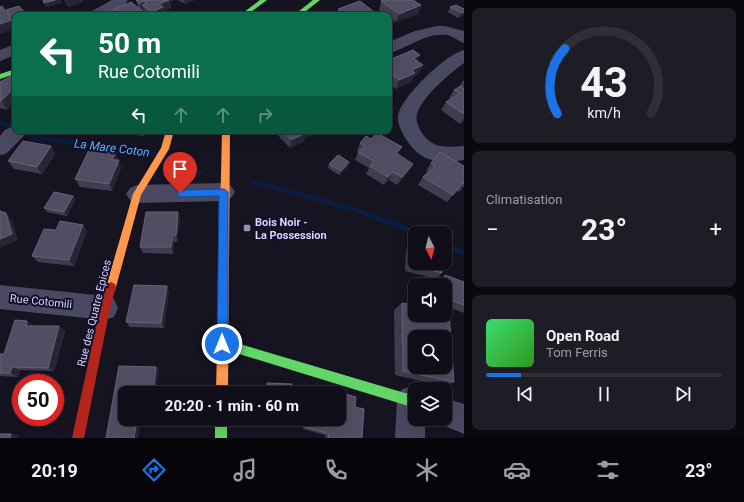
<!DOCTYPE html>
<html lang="fr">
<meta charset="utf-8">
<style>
body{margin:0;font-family:Roboto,sans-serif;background:#1e1d26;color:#f1f3f6;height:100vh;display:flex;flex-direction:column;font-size:15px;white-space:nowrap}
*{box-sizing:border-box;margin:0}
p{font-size:13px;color:#9c9ca2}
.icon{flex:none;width:22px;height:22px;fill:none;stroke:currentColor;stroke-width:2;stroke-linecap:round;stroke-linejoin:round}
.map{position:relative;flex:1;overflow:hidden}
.panel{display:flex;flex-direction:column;gap:8px;padding:8px;background:#09080e;width:280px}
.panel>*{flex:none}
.banner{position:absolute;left:12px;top:12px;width:380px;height:122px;border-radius:8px;box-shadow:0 4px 16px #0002,0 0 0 1px #302f38;background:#0b6e4f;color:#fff;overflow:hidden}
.needle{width:26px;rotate:173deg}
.controls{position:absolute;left:408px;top:226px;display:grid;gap:8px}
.controls a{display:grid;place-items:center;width:44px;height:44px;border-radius:8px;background:#100f19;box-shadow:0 4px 16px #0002,0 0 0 1px #302f38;font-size:20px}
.speed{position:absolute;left:12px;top:374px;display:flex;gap:8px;font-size:20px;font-weight:700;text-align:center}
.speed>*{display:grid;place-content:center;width:52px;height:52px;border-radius:50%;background:#100f19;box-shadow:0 4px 16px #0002,0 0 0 1px #302f38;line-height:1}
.speed .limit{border:6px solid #d22;background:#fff;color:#111}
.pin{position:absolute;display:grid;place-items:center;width:34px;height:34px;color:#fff;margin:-41px -17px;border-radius:50% 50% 50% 0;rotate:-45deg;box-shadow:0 0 4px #0007}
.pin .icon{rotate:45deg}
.me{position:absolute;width:44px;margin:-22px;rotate:0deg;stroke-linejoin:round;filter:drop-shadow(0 0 3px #0008)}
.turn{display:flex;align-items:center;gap:14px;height:84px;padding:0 20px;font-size:18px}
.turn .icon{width:52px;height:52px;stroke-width:2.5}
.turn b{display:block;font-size:28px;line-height:34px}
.lanes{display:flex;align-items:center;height:38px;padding:0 20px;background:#0003;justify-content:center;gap:20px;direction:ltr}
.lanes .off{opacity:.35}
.big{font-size:30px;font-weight:700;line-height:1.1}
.panel .widget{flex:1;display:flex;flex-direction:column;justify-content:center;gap:6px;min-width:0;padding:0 14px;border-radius:8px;background:#1e1d26}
.panel .dial{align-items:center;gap:0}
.dial svg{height:104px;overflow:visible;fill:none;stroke:#302f38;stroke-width:7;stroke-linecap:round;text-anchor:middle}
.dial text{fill:#f1f3f6;stroke:none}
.song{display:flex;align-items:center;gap:12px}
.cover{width:48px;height:48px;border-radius:6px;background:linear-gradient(135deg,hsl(140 70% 55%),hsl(110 70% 35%))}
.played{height:4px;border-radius:2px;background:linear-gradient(90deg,#1a73e8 15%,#302f38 15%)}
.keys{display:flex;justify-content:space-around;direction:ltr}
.heat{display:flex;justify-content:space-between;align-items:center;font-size:22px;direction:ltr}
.trip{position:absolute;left:118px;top:386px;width:228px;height:40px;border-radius:8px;background:#100f19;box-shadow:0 4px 16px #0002,0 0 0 1px #302f38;font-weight:700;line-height:40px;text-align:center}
.menu{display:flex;height:64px;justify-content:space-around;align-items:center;background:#06060a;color:#9c9ca2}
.menu .icon{width:28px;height:28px}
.menu .selected{color:#1a73e8}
.menu b{font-size:18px;color:#f1f3f6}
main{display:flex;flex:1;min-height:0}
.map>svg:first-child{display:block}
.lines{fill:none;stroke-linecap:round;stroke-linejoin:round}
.stream{fill:#0b1e41;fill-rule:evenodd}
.street{fill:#4a4962;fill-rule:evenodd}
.fast{fill:#63d668;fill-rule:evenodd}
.slow{fill:#ff974d;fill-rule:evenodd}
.jam{fill:#b3261e;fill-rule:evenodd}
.wall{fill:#403d50}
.shaded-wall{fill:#282635}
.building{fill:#504e63;stroke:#66637b;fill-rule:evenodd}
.route{fill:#1a73e8;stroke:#114b97}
.poi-dot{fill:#9591b1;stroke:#130f26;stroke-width:1.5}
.labels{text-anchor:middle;stroke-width:4;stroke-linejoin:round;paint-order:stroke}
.poi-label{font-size:11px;font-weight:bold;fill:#d9d4ff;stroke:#130f26;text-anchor:start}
.street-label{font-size:11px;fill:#d9d4ff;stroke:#130f26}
.water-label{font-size:12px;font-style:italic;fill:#62b6ff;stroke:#130f26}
</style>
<main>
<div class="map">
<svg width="464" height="438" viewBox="0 0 464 438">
<rect width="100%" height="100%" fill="#161421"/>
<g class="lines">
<!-- stream -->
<path class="stream" d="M0 121 15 126V130L0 125Z
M18 131H26L40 137 110 144 157 152 193 168 202 171 203 173 200 175 189 172 156 156 110 148 39 141 19 132Z
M250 179H252C309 194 366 209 420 231L421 233H415V235L357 213 250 183 249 181Z
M445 241 464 250V256L445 247Z"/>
<!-- street -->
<path class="street" d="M112 0H128C118 15 104 15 88 15L90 12Z
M437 26H445L464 31V43C458 41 453 36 447 35 426 32 408 48 389 53V42L415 31Z
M15 44V55L0 61V50Z
M464 50V63C450 73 421 98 417 114 415 122 420 131 425 137 436 149 448 147 464 146V160C435 164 420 162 404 136 401 130 397 123 398 116 401 97 446 54 464 50Z
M15 125V131H28C28 132 8 152 7 153 5 154 2 155 0 155V136L5 130Z
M224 183 231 186 235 192 231 198 224 201 137 203 130 200 126 194 130 188 137 185Z
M0 285 105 296 114 299 118 308 114 317 105 320 0 309Z
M411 386 419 389H415V419H425V438H395L397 400 401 390Z
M445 398 464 404V434L435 422 433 419H445Z"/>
<!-- fast -->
<path class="fast" d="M260 0H267L247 15H240Z
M313 0H320L301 15H294Z
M15 69V74L0 79V74Z
M223 339 415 396V408L223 349 219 348 218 344 219 340Z
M215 419H227V438H215Z"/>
<!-- slow -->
<path class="slow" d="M166 131H174L169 149 141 195 116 287 115 290 111 292 107 290 106 287 133 194 161 148Z
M222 131H230L228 393H216Z"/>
<!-- jam -->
<path class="jam" d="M111 282 115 284 116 287 110 308 84 438H72L100 308 106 287 107 284Z"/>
</g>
<!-- wall -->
<path class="wall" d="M64 0H82L83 2 68 7Z
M136 0H174L172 1 170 0 171 8 163 11 164 15H104V14L138 7Z
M178 0H194L185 4Z
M381 1 421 5 418 14 396 22 389 17V15H386L379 10Z
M450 7 464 15 458 18 448 12Z
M338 9 378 15H337Z
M6 10 15 15V23L8 15Z
M389 60 417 61 418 74 414 76 411 82 396 89 389 83Z
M464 79V121L460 124 441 110 446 102 451 99 449 98 454 90 459 87Z
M0 82 15 100 7 110 0 108Z
M98 131H145L144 136Z
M274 131H323L320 132 319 131 305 138 304 141 290 148Z
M360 143 398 155 413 164 408 172 397 185 389 180 384 185 366 174 369 168 355 160 358 152 357 151Z
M51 146 55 154 42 174 14 169 8 161Z
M115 153 121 168 112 191 80 187 75 179Z
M431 163 464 166V186L459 192 456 191 447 202 418 185 423 177 428 172 426 171Z
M329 164 348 166 339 175 328 168Z
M73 196 75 200 67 216 47 212 44 208Z
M180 219 177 242H174L173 254 143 253 140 247Z
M83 225 87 231 74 266 38 262 32 256 56 230Z
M411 244 442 273 436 279 405 271 406 250Z
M445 275 464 282V313L445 306V285H438L439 280Z
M169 291 164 328 130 327 126 322Z
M402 303 454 382 443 386 395 375 394 310Z
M34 325V326L65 331 54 371 20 370 18 377 0 376V354H4Z
M156 367 159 370 125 419H153L152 426H139L138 438H106Z
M328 389 356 397 355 407 364 409 362 438H325V435L303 429 304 419H339V393H325V392Z"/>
<!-- shaded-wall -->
<path class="shaded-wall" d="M55 0H61L62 3 46 7 44 3Z
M65 0H82L83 2 68 7Z
M169 0H170L171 8 163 11 164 15H152V12L159 4Z
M184 0H194L185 4Z
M144 1 145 7 142 5 144 10 141 11 140 3Z
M421 5 418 14 396 22 399 14Z
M464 12V15L458 18 461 13Z
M12 20 15 26V29L0 34V24Z
M392 26 389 34V27Z
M420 55 416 64 413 58Z
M423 65 418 74 414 76 411 82 396 89 399 80 412 70Z
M15 89V100L7 110 1 101 10 92Z
M464 118V121L460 124Z
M143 131H145L144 136Z
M304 131H319L305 138 304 141 290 148 291 140Z
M51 146 55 154 42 174 37 167Z
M402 147 398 155 396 153Z
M115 153 118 161 112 160Z
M119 160 121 168 112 191 109 184Z
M349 162 348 166 339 175 341 171Z
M413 164 408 172 397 185 402 177Z
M393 172 389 180 384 185 388 177Z
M73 196 75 200 67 216 64 212Z
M178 212 180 219 177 242 176 235Z
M6 213 12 220 18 240 0 248V239Z
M83 225 87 231 74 266 69 260Z
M173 235 174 242 173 254 171 247Z
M167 286 169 291 164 328 161 323Z
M27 321 34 325 33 330 26 326Z
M59 326 65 331 54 371 48 368Z
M12 367 20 370 18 377 10 373Z
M156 367 159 370 156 393H153Z
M150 419H153L152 426 149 425Z
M136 425 139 426 138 438H134Z
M11 434 19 435 18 438H10Z"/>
<!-- building -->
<path class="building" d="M43 0H55L44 3Z
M136 0H169L159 4 163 7 152 12 142 5 147 3 144 1 140 3Z
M384 0H413L421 5 399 14 381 1Z
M360 1 378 15H347L338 9Z
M131 2 146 14 143 15H105L104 14Z
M456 5 464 9V12L461 13 450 7Z
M2 6 12 20 0 24V7Z
M19 6 27 15H15V21L6 10Z
M389 24 392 26 389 27Z
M413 50 420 55 413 58 423 65 412 70 415 73 399 80 389 72V60Z
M15 74V89L10 92 1 101H0V82Z
M460 86 464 89V114L446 102 460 93 454 90Z
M283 131H304L306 133 291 140Z
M377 133 402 147 396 153 413 164 402 177 393 172 388 177 370 166 374 161 358 152 365 146 360 143 366 136 371 139Z
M23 141 51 146 37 167 8 161Z
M89 150 115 153 112 160H119L109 184 75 179Z
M440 152 464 166V184L462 183 453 195 423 177 435 166 431 163Z
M338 155 349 162 341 171 329 164Z
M54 192 73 196 64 212 44 208Z
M0 211 6 213 12 234 0 239Z
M146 212H178L176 235H173L171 247H140Z
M60 221 83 225 69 260 32 256 44 229 56 230Z
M411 244 415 245V263H442V273L410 265Z
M445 275 464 282V305L445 298V285H443Z
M134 285 167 286 161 323 126 322Z
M402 303 415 305V315H445V311L449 312 454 382 403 371ZM415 337H445V367H415Z
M15 320 27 321 26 326H59L48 368 12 367 10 373H0V354H4Z
M119 366 156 367 153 393H125V419H150L149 425H136L134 438H106Z
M267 383 292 384V393H267Z
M328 389 356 397 355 407 364 409 362 438H328L329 434 305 427 306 419H339V393H328Z
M0 434H11L10 438H0Z"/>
<!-- route -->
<path class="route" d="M224 189 228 192V344L226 348 222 349 219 348 217 344 219 196 180 197 176 193 180 190Z"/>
<!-- markers -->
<rect class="poi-dot" x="243" y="224" width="8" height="8" rx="2"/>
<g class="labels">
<!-- poi labels -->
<g class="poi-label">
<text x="255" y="226">Bois Noir -<tspan x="255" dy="13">La Possession</tspan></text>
</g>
<!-- street labels -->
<g class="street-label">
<text transform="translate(41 301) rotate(6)" y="4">Rue Cotomili</text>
<text transform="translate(94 313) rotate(-76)" y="4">Rue des Quatre Epices</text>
</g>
<!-- water labels -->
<g class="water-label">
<text transform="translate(112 148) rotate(7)" y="4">La Mare Coton</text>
</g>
</g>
</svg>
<div class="controls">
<a><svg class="needle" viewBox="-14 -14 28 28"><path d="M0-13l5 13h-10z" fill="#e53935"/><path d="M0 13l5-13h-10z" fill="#9c9ca2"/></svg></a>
<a><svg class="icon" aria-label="sound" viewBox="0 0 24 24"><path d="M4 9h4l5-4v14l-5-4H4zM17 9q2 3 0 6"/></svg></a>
<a><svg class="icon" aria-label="search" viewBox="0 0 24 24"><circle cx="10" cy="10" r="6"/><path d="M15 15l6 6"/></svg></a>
<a><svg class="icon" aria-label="layers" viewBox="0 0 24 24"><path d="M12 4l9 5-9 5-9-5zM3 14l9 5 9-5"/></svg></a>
</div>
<div class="speed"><div class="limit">50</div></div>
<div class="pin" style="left:180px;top:193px;background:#d93025"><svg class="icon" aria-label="arrive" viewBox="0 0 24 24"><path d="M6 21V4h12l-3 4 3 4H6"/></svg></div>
<svg class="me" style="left:222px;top:344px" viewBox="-20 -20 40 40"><circle r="17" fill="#1a73e8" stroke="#fff" stroke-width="3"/><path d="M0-11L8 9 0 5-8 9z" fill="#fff"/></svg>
<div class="trip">20:20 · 1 min · 60 m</div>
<div class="banner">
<div class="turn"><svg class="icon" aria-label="left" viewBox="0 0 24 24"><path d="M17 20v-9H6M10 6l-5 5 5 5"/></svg><div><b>50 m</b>Rue Cotomili</div></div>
<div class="lanes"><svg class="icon" aria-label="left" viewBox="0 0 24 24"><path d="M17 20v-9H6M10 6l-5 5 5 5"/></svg><svg class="icon off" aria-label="ahead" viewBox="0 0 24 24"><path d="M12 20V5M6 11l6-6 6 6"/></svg><svg class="icon off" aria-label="ahead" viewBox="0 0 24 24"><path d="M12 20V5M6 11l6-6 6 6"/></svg><svg class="icon off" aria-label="right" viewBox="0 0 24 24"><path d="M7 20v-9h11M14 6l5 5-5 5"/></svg></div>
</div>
</div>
<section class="panel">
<div class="widget dial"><svg viewBox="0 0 100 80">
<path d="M14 69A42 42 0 1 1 86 69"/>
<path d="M14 69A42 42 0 0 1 20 19" stroke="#1a73e8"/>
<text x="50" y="56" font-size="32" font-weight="700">43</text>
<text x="50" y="72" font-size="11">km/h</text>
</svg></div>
<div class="widget"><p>Climatisation</p>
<div class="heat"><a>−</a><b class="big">23°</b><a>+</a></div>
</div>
<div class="widget">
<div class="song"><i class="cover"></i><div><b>Open Road</b><p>Tom Ferris</p></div></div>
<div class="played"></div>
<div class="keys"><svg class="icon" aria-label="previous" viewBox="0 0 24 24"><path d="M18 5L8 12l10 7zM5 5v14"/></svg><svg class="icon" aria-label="pause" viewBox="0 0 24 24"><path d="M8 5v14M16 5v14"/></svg><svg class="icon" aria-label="next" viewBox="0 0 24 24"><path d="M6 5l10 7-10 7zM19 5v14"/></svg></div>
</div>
</section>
</main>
<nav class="menu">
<b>20:19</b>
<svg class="icon selected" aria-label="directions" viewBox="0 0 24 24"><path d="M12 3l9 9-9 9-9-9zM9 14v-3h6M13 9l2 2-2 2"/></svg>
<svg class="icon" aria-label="music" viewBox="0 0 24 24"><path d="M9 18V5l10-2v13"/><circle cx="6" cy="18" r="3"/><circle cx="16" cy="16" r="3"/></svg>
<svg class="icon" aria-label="phone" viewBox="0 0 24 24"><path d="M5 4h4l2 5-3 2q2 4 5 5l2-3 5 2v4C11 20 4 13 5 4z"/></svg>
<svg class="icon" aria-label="climate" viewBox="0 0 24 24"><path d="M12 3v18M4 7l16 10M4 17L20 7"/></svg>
<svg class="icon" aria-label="car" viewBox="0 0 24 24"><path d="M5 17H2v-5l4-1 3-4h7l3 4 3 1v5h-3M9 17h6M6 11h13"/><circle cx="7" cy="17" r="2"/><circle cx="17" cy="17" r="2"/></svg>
<svg class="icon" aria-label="filters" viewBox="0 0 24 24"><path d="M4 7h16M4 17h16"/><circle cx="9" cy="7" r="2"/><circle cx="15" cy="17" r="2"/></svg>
<b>23°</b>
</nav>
